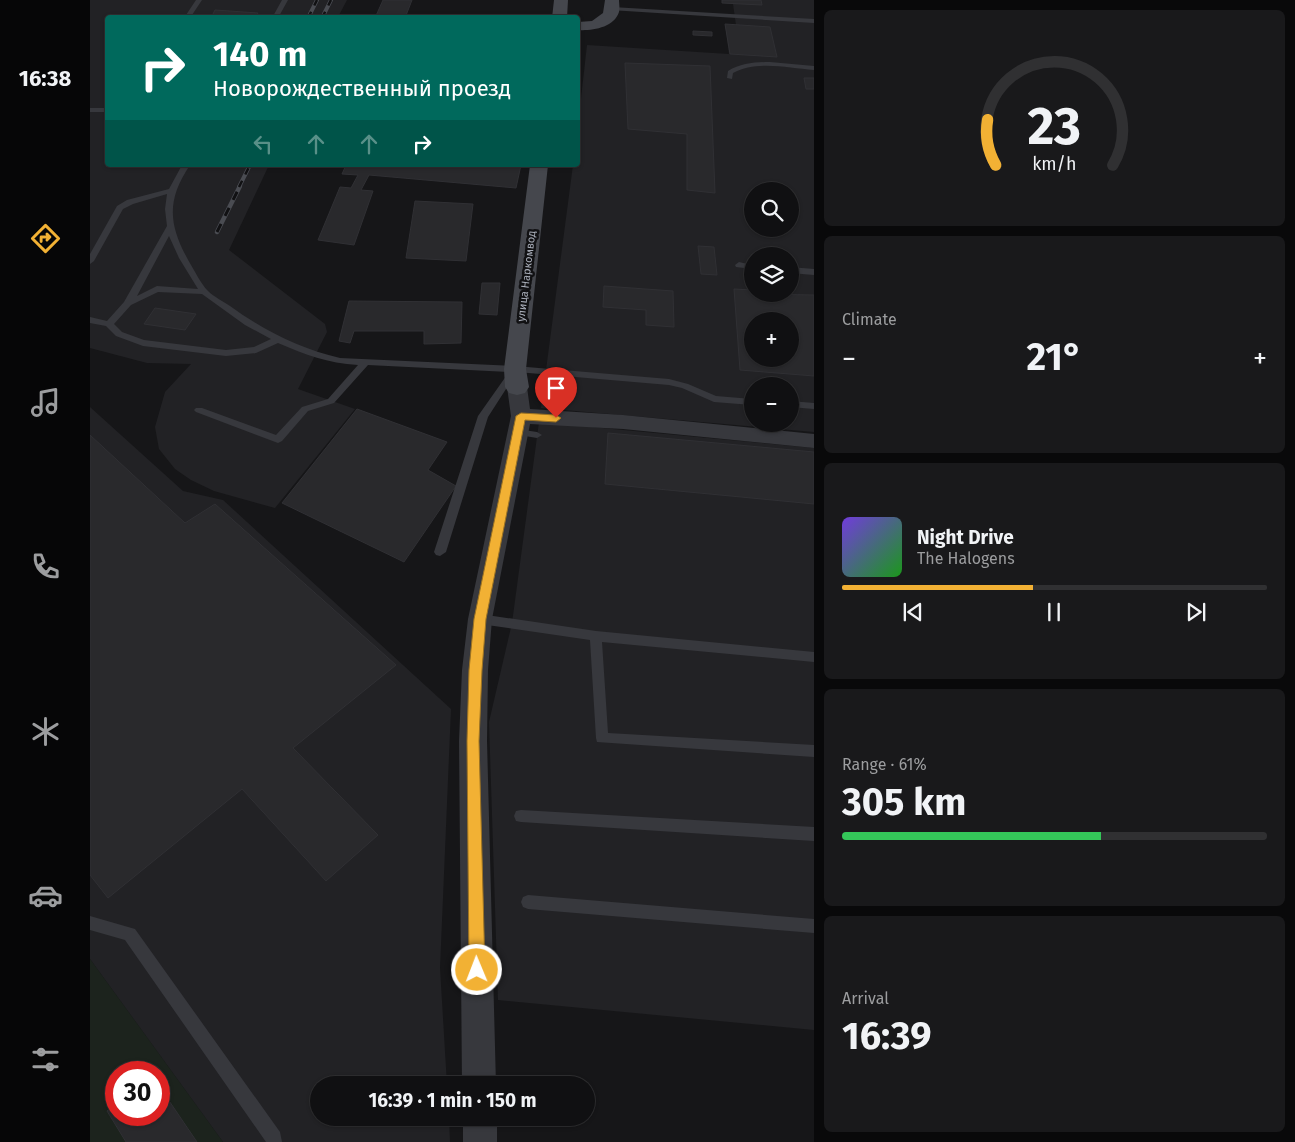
<!DOCTYPE html>
<meta charset="utf-8">
<style>
body{margin:0;font-family:"Fira Sans",sans-serif;background:#19191b;color:#f1f3f6;height:100vh;display:flex;flex-direction:column;font-size:19px;white-space:nowrap}
*{box-sizing:border-box;margin:0}
p{font-size:16px;color:#9c9d9f}
.icon{flex:none;width:28px;height:28px;fill:none;stroke:currentColor;stroke-width:2;stroke-linecap:round;stroke-linejoin:round}
.map{position:relative;flex:1;overflow:hidden}
.panel{display:flex;flex-direction:column;gap:10px;padding:10px;background:#09090a;width:481px}
.panel>*{flex:none}
.hud{position:absolute;left:15px;top:15px;width:475px;height:152px;border-radius:5px;box-shadow:0 1px 4px #0004,0 0 0 1px #303032;background:#00695c;color:#fff;overflow:hidden}
.fabs{position:absolute;left:654px;top:182px;display:grid;gap:10px}
.fabs a{display:grid;place-items:center;width:55px;height:55px;border-radius:50%;background:#101012;box-shadow:0 1px 4px #0004,0 0 0 1px #303032;font-size:25px}
.speed{position:absolute;left:15px;top:1061px;display:flex;gap:10px;font-size:25px;font-weight:700;text-align:center}
.speed>*{display:grid;place-content:center;width:65px;height:65px;border-radius:50%;background:#101012;box-shadow:0 1px 4px #0004,0 0 0 1px #303032;line-height:1}
.speed .limit{border:8px solid #d22;background:#fff;color:#111}
.pin{position:absolute;display:grid;place-items:center;width:42px;height:42px;color:#fff;margin:-51px -21px;border-radius:50% 50% 50% 0;rotate:-45deg;box-shadow:0 0 5px #0007}
.pin .icon{rotate:45deg}
.me{position:absolute;width:55px;margin:-28px;rotate:359deg;stroke-linejoin:round;filter:drop-shadow(0 0 4px #0008)}
.turn{display:flex;align-items:center;gap:18px;height:105px;padding:0 25px;font-size:22px}
.turn .icon{width:65px;height:65px;stroke-width:2.5}
.turn b{display:block;font-size:35px;line-height:42px}
.lanes{display:flex;align-items:center;height:48px;padding:0 25px;background:#0003;justify-content:center;gap:25px;direction:ltr}
.lanes .off{opacity:.35}
.big{font-size:38px;font-weight:700;line-height:1.1}
.panel .widget{flex:1;display:flex;flex-direction:column;justify-content:center;gap:8px;min-width:0;padding:0 18px;border-radius:8px;background:#19191b}
.panel .dial{align-items:center;gap:0}
.dial svg{height:130px;overflow:visible;fill:none;stroke:#303032;stroke-width:7;stroke-linecap:round;text-anchor:middle}
.dial text{fill:#f1f3f6;stroke:none}
.song{display:flex;align-items:center;gap:15px}
.cover{width:60px;height:60px;border-radius:8px;background:linear-gradient(135deg,hsl(260 70% 55%),hsl(120 70% 35%))}
.played{height:5px;border-radius:2px;background:linear-gradient(90deg,#f2b134 45%,#303032 45%)}
.keys{display:flex;justify-content:space-around;direction:ltr}
.heat{display:flex;justify-content:space-between;align-items:center;font-size:28px;direction:ltr}
.charge{height:8px;border-radius:4px;background:linear-gradient(90deg,#34c759 61%,#303032 0)}
.trip{position:absolute;left:220px;top:1076px;width:285px;height:50px;border-radius:25px;background:#101012;box-shadow:0 1px 4px #0004,0 0 0 1px #303032;font-weight:700;line-height:50px;text-align:center}
main{display:flex;flex:1;min-height:0}
.tab-bar{display:flex;flex-direction:column;width:90px;justify-content:space-around;align-items:center;background:#060607;color:#9c9d9f}
.tab-bar .icon{width:35px;height:35px}
.tab-bar .selected{color:#f2b134}
.tab-bar b{font-size:22px;color:#f1f3f6}
.map>svg:first-child{display:block}
.built{fill:#222225;fill-rule:evenodd}
.green{fill:#1c231d;fill-rule:evenodd}
.building{fill:#29292c;stroke:#303034;fill-rule:evenodd}
.lines{fill:none;stroke-linecap:round;stroke-linejoin:round}
.lane{fill:#37383d;fill-rule:evenodd}
.street{fill:#37383d;fill-rule:evenodd}
.secondary{fill:#45474d;fill-rule:evenodd}
.rail-far1-casing{stroke:#4a4c52;stroke-width:4}
.rail-casing{stroke:#4a4c52;stroke-width:4.5}
.rail-far1{stroke:#111113;stroke-width:2.5;stroke-dasharray:7;stroke-linecap:butt}
.rail{stroke:#111113;stroke-width:3;stroke-dasharray:9;stroke-linecap:butt}
.route{fill:#f2b134;stroke:#9d7322}
.labels{text-anchor:middle;stroke-width:5;stroke-linejoin:round;paint-order:stroke}
.far-street-label{font-size:11px;fill:#a8adb8;stroke:#111113}
</style>
<main>
<nav class="tab-bar">
<b>16:38</b>
<svg class="icon selected" aria-label="directions" viewBox="0 0 24 24"><path d="M12 3l9 9-9 9-9-9zM9 14v-3h6M13 9l2 2-2 2"/></svg>
<svg class="icon" aria-label="music" viewBox="0 0 24 24"><path d="M9 18V5l10-2v13"/><circle cx="6" cy="18" r="3"/><circle cx="16" cy="16" r="3"/></svg>
<svg class="icon" aria-label="phone" viewBox="0 0 24 24"><path d="M5 4h4l2 5-3 2q2 4 5 5l2-3 5 2v4C11 20 4 13 5 4z"/></svg>
<svg class="icon" aria-label="climate" viewBox="0 0 24 24"><path d="M12 3v18M4 7l16 10M4 17L20 7"/></svg>
<svg class="icon" aria-label="car" viewBox="0 0 24 24"><path d="M5 17H2v-5l4-1 3-4h7l3 4 3 1v5h-3M9 17h6M6 11h13"/><circle cx="7" cy="17" r="2"/><circle cx="17" cy="17" r="2"/></svg>
<svg class="icon" aria-label="filters" viewBox="0 0 24 24"><path d="M4 7h16M4 17h16"/><circle cx="9" cy="7" r="2"/><circle cx="15" cy="17" r="2"/></svg>
</nav>
<div class="map">
<svg width="724" height="1142" viewBox="0 0 724 1142">
<rect width="100%" height="100%" fill="#161618"/>
<!-- built -->
<path class="built" d="M0 0H257L248 17 18 18V165H179L139 250 235 324 237 332 208 389 265 409 185 508 124 491 101 480 85 469 69 449 65 427 75 392 101 364 57 363 0 348Z
M632 0H724V432L451 408 483 165H488V125L497 45 639 54 635 24 646 25 643 4 632 3ZM662 191H700V229H662ZM662 256H700V294H662ZM662 321H700V359H662ZM662 386H700V424H662Z
M0 407 93 491 133 500 361 709 350 968 357 1085H229V1118H359L360 1142H133L0 959Z
M449 422 724 448V1030L408 1000 399 722 422 623Z"/>
<!-- green -->
<path class="green" d="M0 959 133 1142H0ZM26 1072H69V1115H26Z"/>
<!-- building -->
<path class="building" d="M293 0H322L315 18H285Z
M632 0H671L672 5 632 3Z
M125 10 168 13 165 18H121Z
M635 24 680 27 687 57 640 54Z
M603 31 622 32V36L603 35Z
M535 63 620 66 625 193 597 190V134L538 129Z
M714 78H724V89H716Z
M256 165H431L426 188 279 175 271 190 283 191 264 245 228 240 250 187 261 188 268 175 252 174Z
M325 201 383 204 376 261 316 258Z
M608 246 624 247 627 275 611 274Z
M392 283H410L407 315 389 314Z
M514 286 583 291 584 327 556 325V310L513 307Z
M644 289 662 290V294L724 295V376L650 370ZM662 321H700V359H662Z
M259 301 372 302 371 343 334 344V331H264L260 343 249 341Z
M65 308 106 314 95 330 54 324Z
M267 409 357 442 338 470 366 486 314 562 192 503Z
M518 433 724 452V504L515 484Z
M0 435 95 523 125 504 306 665 203 748 288 835 236 881 152 789 18 898 0 875Z
M69 1086 107 1142H36L17 1111 26 1103V1115H69Z"/>
<g class="lines">
<!-- lane -->
<path class="lane" d="M106 0H112L100 18H94Z
M192 0H198L188 18H182Z
M522 7 724 19V23L520 10 519 9Z
M680 62 724 66V70C698 68 667 60 643 73L642 79 637 78 638 71C651 63 665 62 680 62Z
M0 108H18V112H0Z
M92 165H100C75 202 79 227 101 265 106 273 111 284 118 291 124 297 133 301 140 306 173 330 210 349 250 358L425 366 579 379 598 384 626 396 662 399V405L624 402 592 388 579 385 427 372 398 417 356 552 350 556 346 555 344 552 388 416 419 372 278 365 244 403 218 411 192 441 188 443 106 412 104 410 106 408H112L186 435 212 407 238 399 268 365C237 363 216 355 188 343L166 353 136 356 53 346 26 336 16 326 0 323V317L17 321 34 302 77 226 75 209 77 194 43 204 33 209 4 261 0 264V254L27 206 37 200 79 189ZM79 236 89 258 108 289 67 286 47 296ZM68 292 112 294 155 325 181 339 164 347 136 350 54 340 32 332 24 324 41 305Z
M649 262 662 265V269L646 267 645 265Z
M700 267 724 269V275L700 273Z
M700 401 724 403V409L700 407Z
M427 429 447 432 452 435 447 438 423 434 422 432Z
M390 614 506 631 724 652V662L512 642 518 733 724 745V757L507 742 506 738 500 640 390 624 386 622 384 619 386 616Z
M431 810 724 827V841L431 822 426 821 424 816 426 811Z
M438 895 724 919V933L438 909 433 907 431 902 433 897Z
M0 916 45 929 190 1132 192 1142H176L35 940 0 930Z"/>
<!-- street -->
<path class="street" d="M427 380 434 382 437 387 440 409 533 415 724 434V448L533 429 440 424 402 619 398 670 397 741 406 1085H372L369 741 372 670 378 619 421 416 417 387 420 382Z
M373 1118H407V1142H373Z"/>
<!-- secondary -->
<path class="secondary" d="M464 0H478L477 18H462Z
M515 0H529C529 3 530 9 529 12 524 28 501 31 488 30V22L502 21 513 13Z
M440 165H458L436 369 439 387 435 393 427 395 419 393 415 387 414 369Z"/>
<!-- rail-far1 casing -->
<g class="rail-far1-casing">
<path id="rail-far1" d="M218 18 227 0
M232 18 241 0
M149 187 160 165"/>
</g>
<!-- rail casing -->
<g class="rail-casing">
<path id="rail" d="M127 232 150 186"/>
</g>
<!-- rail-far1 -->
<use href="#rail-far1" class="rail-far1"/>
<!-- rail -->
<use href="#rail" class="rail"/>
</g>
<!-- route -->
<path class="route" d="M431 413 466 415 471 418 466 422 435 420 396 619 392 670 389 741 395 970 392 976 387 978 382 976 379 970 377 741 379 670 384 619 426 416Z"/>
<g class="labels">
<!-- far-street labels -->
<g class="far-street-label">
<text transform="translate(436 276) rotate(-83)" y="4">улица Наркомвод</text>
</g>
</g>
</svg>
<div class="fabs">
<a><svg class="icon" aria-label="search" viewBox="0 0 24 24"><circle cx="10" cy="10" r="6"/><path d="M15 15l6 6"/></svg></a>
<a><svg class="icon" aria-label="layers" viewBox="0 0 24 24"><path d="M12 4l9 5-9 5-9-5zM3 14l9 5 9-5"/></svg></a>
<a>+</a>
<a>−</a>
</div>
<div class="speed"><div class="limit">30</div></div>
<div class="pin" style="left:466px;top:418px;background:#d93025"><svg class="icon" aria-label="arrive" viewBox="0 0 24 24"><path d="M6 21V4h12l-3 4 3 4H6"/></svg></div>
<svg class="me" style="left:387px;top:970px" viewBox="-20 -20 40 40"><circle r="17" fill="#f2b134" stroke="#fff" stroke-width="3"/><path d="M0-11L8 9 0 5-8 9z" fill="#fff"/></svg>
<div class="trip">16:39 · 1 min · 150 m</div>
<div class="hud">
<div class="turn"><svg class="icon" aria-label="right" viewBox="0 0 24 24"><path d="M7 20v-9h11M14 6l5 5-5 5"/></svg><div><b>140 m</b>Новорождественный проезд</div></div>
<div class="lanes"><svg class="icon off" aria-label="left" viewBox="0 0 24 24"><path d="M17 20v-9H6M10 6l-5 5 5 5"/></svg><svg class="icon off" aria-label="ahead" viewBox="0 0 24 24"><path d="M12 20V5M6 11l6-6 6 6"/></svg><svg class="icon off" aria-label="ahead" viewBox="0 0 24 24"><path d="M12 20V5M6 11l6-6 6 6"/></svg><svg class="icon" aria-label="right" viewBox="0 0 24 24"><path d="M7 20v-9h11M14 6l5 5-5 5"/></svg></div>
</div>
</div>
<section class="panel">
<div class="widget dial"><svg viewBox="0 0 100 80">
<path d="M14 69A42 42 0 1 1 86 69"/>
<path d="M14 69A42 42 0 0 1 9 41" stroke="#f2b134"/>
<text x="50" y="56" font-size="32" font-weight="700">23</text>
<text x="50" y="72" font-size="11">km/h</text>
</svg></div>
<div class="widget"><p>Climate</p>
<div class="heat"><a>−</a><b class="big">21°</b><a>+</a></div>
</div>
<div class="widget">
<div class="song"><i class="cover"></i><div><b>Night Drive</b><p>The Halogens</p></div></div>
<div class="played"></div>
<div class="keys"><svg class="icon" aria-label="previous" viewBox="0 0 24 24"><path d="M18 5L8 12l10 7zM5 5v14"/></svg><svg class="icon" aria-label="pause" viewBox="0 0 24 24"><path d="M8 5v14M16 5v14"/></svg><svg class="icon" aria-label="next" viewBox="0 0 24 24"><path d="M6 5l10 7-10 7zM19 5v14"/></svg></div>
</div>
<div class="widget"><p>Range · 61%</p><b class="big">305 km</b><div class="charge"></div></div>
<div class="widget"><p>Arrival</p><b class="big">16:39</b></div>
</section>
</main>
